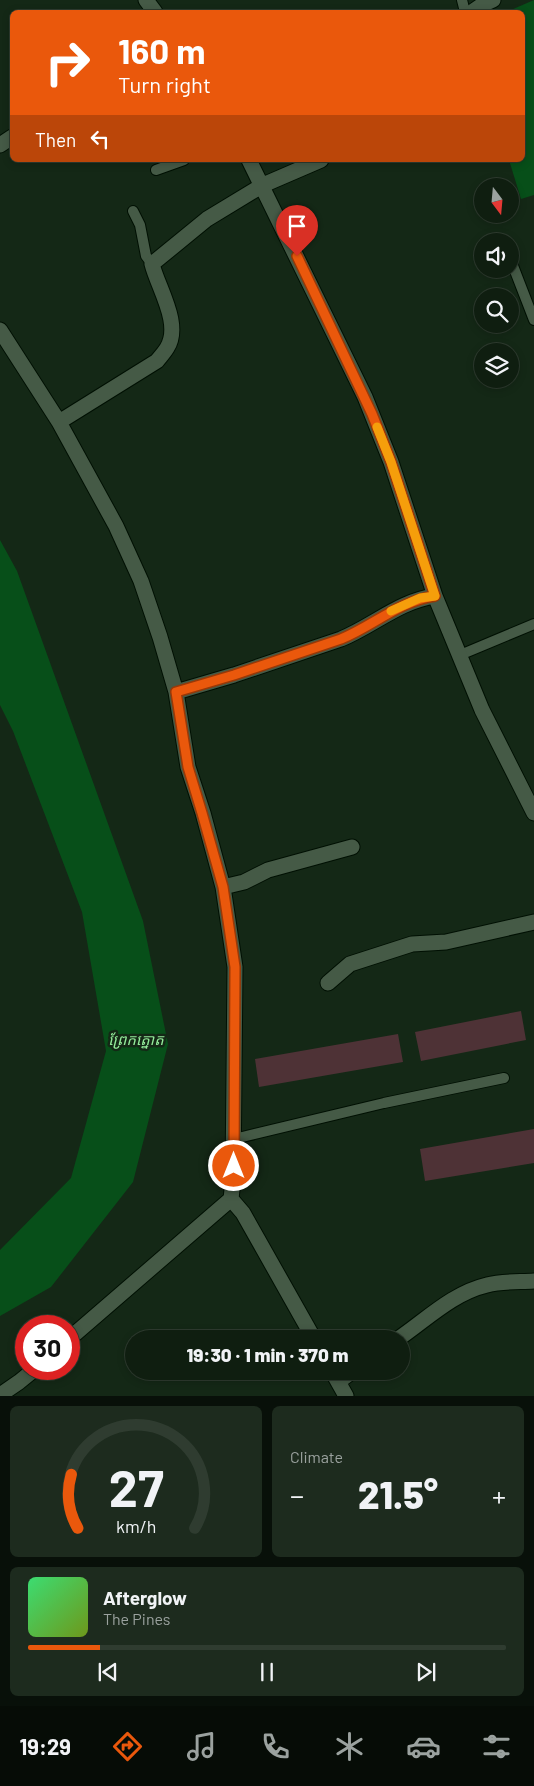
<!DOCTYPE html>
<meta charset="utf-8">
<style>
body{margin:0;font-family:Barlow,"Noto Sans Khmer",sans-serif;background:#1d2b1e;color:#f1f3f6;height:100vh;display:flex;flex-direction:column;font-size:19px;white-space:nowrap}
*{box-sizing:border-box;margin:0}
p{font-size:16px;color:#9ba29f}
.icon{flex:none;width:28px;height:28px;fill:none;stroke:currentColor;stroke-width:2;stroke-linecap:round;stroke-linejoin:round}
.map{position:relative;height:1396px;overflow:hidden}
.panel{display:flex;flex-direction:column;gap:10px;padding:10px;background:#081009;flex:1}
.panel>*{flex:none}
.banner{position:absolute;left:10px;top:10px;width:515px;height:152px;border-radius:8px;box-shadow:0 2px 8px #0003,0 0 0 1px #2f3c30;background:#ea580c;color:#fff;overflow:hidden}
.needle{width:32px;rotate:164deg}
.fabs{position:absolute;left:474px;top:178px;display:grid;gap:10px}
.fabs a{display:grid;place-items:center;width:45px;height:45px;border-radius:50%;background:#0f1e10;box-shadow:0 2px 8px #0003,0 0 0 1px #2f3c30;font-size:25px}
.speed{position:absolute;left:15px;top:1315px;display:flex;gap:10px;font-size:25px;font-weight:700;text-align:center}
.speed>*{display:grid;place-content:center;width:65px;height:65px;border-radius:50%;background:#0f1e10;box-shadow:0 2px 8px #0003,0 0 0 1px #2f3c30;line-height:1}
.speed .limit{border:8px solid #d22;background:#fff;color:#111}
.pin{position:absolute;display:grid;place-items:center;width:42px;height:42px;color:#fff;margin:-51px -21px;border-radius:50% 50% 50% 0;rotate:-45deg;box-shadow:0 0 5px #0007}
.pin .icon{rotate:45deg}
.me{position:absolute;width:55px;margin:-28px;rotate:0deg;stroke-linejoin:round;filter:drop-shadow(0 0 4px #0008)}
.turn{display:flex;align-items:center;gap:18px;height:105px;padding:0 25px;font-size:22px}
.turn .icon{width:65px;height:65px;stroke-width:2.5}
.turn b{display:block;font-size:35px;line-height:42px}
.then{display:flex;align-items:center;height:48px;padding:0 25px;background:#0003;gap:10px;font-size:19px}
.big{font-size:38px;font-weight:800;line-height:1.1}
.panel .card{flex:1;display:flex;flex-direction:column;justify-content:center;gap:8px;min-width:0;padding:0 18px;border-radius:8px;background:#1d2b1e}
.panel .dial{align-items:center;gap:0}
.dial svg{height:130px;overflow:visible;fill:none;stroke:#2f3c30;stroke-width:7;stroke-linecap:round;text-anchor:middle}
.dial text{fill:#f1f3f6;stroke:none}
.song{display:flex;align-items:center;gap:15px}
.cover{width:60px;height:60px;border-radius:8px;background:linear-gradient(135deg,hsl(140 70% 55%),hsl(80 70% 35%))}
.played{height:5px;border-radius:2px;background:linear-gradient(90deg,#ea580c 15%,#2f3c30 15%)}
.keys{display:flex;justify-content:space-around;direction:ltr}
.heat{display:flex;justify-content:space-between;align-items:center;font-size:28px;direction:ltr}
.panel .tiles{flex:1;display:grid;gap:10px;grid-template-columns:1fr 1fr}
.card:last-child{grid-column:span 2}
.trip{position:absolute;left:125px;top:1330px;width:285px;height:50px;border-radius:25px;background:#0f1e10;box-shadow:0 2px 8px #0003,0 0 0 1px #2f3c30;font-weight:800;line-height:50px;text-align:center}
.menu{display:flex;height:80px;justify-content:space-around;align-items:center;background:#060c06;color:#9ba29f}
.menu .icon{width:35px;height:35px}
.menu .active{color:#ea580c}
.menu b{font-size:22px;color:#f1f3f6}
.map>svg:first-child{display:block}
.water{fill:#074f19}
.building{fill:#4e3236}
.lines{fill:none;stroke-linecap:round;stroke-linejoin:round}
.lane-casing{stroke:#011003;stroke-width:12}
.street-casing{stroke:#011003;stroke-width:17}
.lane{stroke:#455a46;stroke-width:10}
.street{stroke:#455a46;stroke-width:15}
.route-casing{stroke:#983908;stroke-width:12}
.route{stroke:#ea580c;stroke-width:9}
.slow{stroke:#f59e0b;stroke-width:9}
.labels{text-anchor:middle;stroke-width:5;stroke-linejoin:round;paint-order:stroke}
.water-label{font-size:15px;font-style:italic;fill:#93ea9a;stroke:#142816}
</style>
<div class="map">
<svg width="534" height="1396" viewBox="0 0 534 1396">
<rect width="100%" height="100%" fill="#142816"/>
<!-- water -->
<path class="water" d="M534 0V195L521 199 509 160H522V12H506Z
M0 540 17 571 143 921 168 1044 133 1182 51 1287 0 1316V1250L71 1178 106 1051 82 912 13 731 0 705Z"/>
<!-- building -->
<path class="building" d="M521 1011 526 1040 421 1061 415 1032Z
M398 1034 403 1062 259 1087 255 1059Z
M534 1129V1163L425 1181 420 1149Z"/>
<g class="lines">
<!-- lane casing -->
<g class="lane-casing">
<path id="lane" d="M462 0 465 12
M156 170 184 160
M133 211 140 225 146 256 152 264
M503 240V241
M510 258 534 320
M460 655 534 624
M234 1139 384 1103 504 1078"/>
</g>
<!-- street casing -->
<g class="street-casing">
<path id="street" d="M146 0 155 12
M472 12 482 5 493 0
M0 145 12 137
M249 160 365 397 391 462 435 596 482 710 534 813
M0 330 59 422 116 526 141 581 160 637 176 692 188 767 203 813 223 887 235 967 233 1180 231 1199 69 1339
M59 422 157 361C160 357 164 353 167 348 182 324 158 288 152 264L207 219 263 185 321 160
M176 692 234 675 341 639C373 626 399 601 435 596
M223 887 244 882 268 870 352 847
M328 983 350 964 412 944 446 942 534 922
M231 1199 243 1213 314 1339
M398 1339C427 1319 453 1293 487 1285 502 1281 519 1282 534 1281
M332 1371 346 1396
M338 1382 353 1371
M0 1395 19 1382 35 1369"/>
</g>
<!-- lane -->
<use href="#lane" class="lane"/>
<!-- street -->
<use href="#street" class="street"/>
</g>
<g class="lines">
<!-- route casing -->
<g class="route-casing">
<path id="route" d="M234 1166 235 967 223 887 202 813 188 767 176 692 234 675 341 639C373 626 399 601 435 596L391 462 372 414 297 256"/>
</g>
<!-- route -->
<use href="#route" class="route"/>
<!-- slow -->
<path class="slow" d="M377 427 391 462 435 596 420 598 391 611"/>
</g>
<g class="labels">
<!-- water labels -->
<g class="water-label">
<text x="136" y="1045">ព្រែកត្នោត</text>
</g>
</g>
</svg>
<div class="fabs">
<a><svg class="needle" viewBox="-14 -14 28 28"><path d="M0-13l5 13h-10z" fill="#e53935"/><path d="M0 13l5-13h-10z" fill="#9ba29f"/></svg></a>
<a><svg class="icon" aria-label="sound" viewBox="0 0 24 24"><path d="M4 9h4l5-4v14l-5-4H4zM17 9q2 3 0 6"/></svg></a>
<a><svg class="icon" aria-label="search" viewBox="0 0 24 24"><circle cx="10" cy="10" r="6"/><path d="M15 15l6 6"/></svg></a>
<a><svg class="icon" aria-label="layers" viewBox="0 0 24 24"><path d="M12 4l9 5-9 5-9-5zM3 14l9 5 9-5"/></svg></a>
</div>
<div class="speed"><div class="limit">30</div></div>
<div class="pin" style="left:297px;top:256px;background:#d93025"><svg class="icon" aria-label="arrive" viewBox="0 0 24 24"><path d="M6 21V4h12l-3 4 3 4H6"/></svg></div>
<svg class="me" style="left:234px;top:1166px" viewBox="-20 -20 40 40"><circle r="17" fill="#ea580c" stroke="#fff" stroke-width="3"/><path d="M0-11L8 9 0 5-8 9z" fill="#fff"/></svg>
<div class="trip">19:30 · 1 min · 370 m</div>
<div class="banner">
<div class="turn"><svg class="icon" aria-label="right" viewBox="0 0 24 24"><path d="M7 20v-9h11M14 6l5 5-5 5"/></svg><div><b>160 m</b>Turn right</div></div>
<div class="then">Then<svg class="icon" aria-label="left" viewBox="0 0 24 24"><path d="M17 20v-9H6M10 6l-5 5 5 5"/></svg></div>
</div>
</div>
<section class="panel">
<div class="tiles">
<div class="card dial"><svg viewBox="0 0 100 80">
<path d="M14 69A42 42 0 1 1 86 69"/>
<path d="M14 69A42 42 0 0 1 10 36" stroke="#ea580c"/>
<text x="50" y="56" font-size="32" font-weight="700">27</text>
<text x="50" y="72" font-size="11">km/h</text>
</svg></div>
<div class="card"><p>Climate</p>
<div class="heat"><a>−</a><b class="big">21.5°</b><a>+</a></div>
</div>
<div class="card">
<div class="song"><i class="cover"></i><div><b>Afterglow</b><p>The Pines</p></div></div>
<div class="played"></div>
<div class="keys"><svg class="icon" aria-label="previous" viewBox="0 0 24 24"><path d="M18 5L8 12l10 7zM5 5v14"/></svg><svg class="icon" aria-label="pause" viewBox="0 0 24 24"><path d="M8 5v14M16 5v14"/></svg><svg class="icon" aria-label="next" viewBox="0 0 24 24"><path d="M6 5l10 7-10 7zM19 5v14"/></svg></div>
</div>
</div>
</section>
<nav class="menu">
<b>19:29</b>
<svg class="icon active" aria-label="directions" viewBox="0 0 24 24"><path d="M12 3l9 9-9 9-9-9zM9 14v-3h6M13 9l2 2-2 2"/></svg>
<svg class="icon" aria-label="music" viewBox="0 0 24 24"><path d="M9 18V5l10-2v13"/><circle cx="6" cy="18" r="3"/><circle cx="16" cy="16" r="3"/></svg>
<svg class="icon" aria-label="phone" viewBox="0 0 24 24"><path d="M5 4h4l2 5-3 2q2 4 5 5l2-3 5 2v4C11 20 4 13 5 4z"/></svg>
<svg class="icon" aria-label="climate" viewBox="0 0 24 24"><path d="M12 3v18M4 7l16 10M4 17L20 7"/></svg>
<svg class="icon" aria-label="car" viewBox="0 0 24 24"><path d="M5 17H2v-5l4-1 3-4h7l3 4 3 1v5h-3M9 17h6M6 11h13"/><circle cx="7" cy="17" r="2"/><circle cx="17" cy="17" r="2"/></svg>
<svg class="icon" aria-label="filters" viewBox="0 0 24 24"><path d="M4 7h16M4 17h16"/><circle cx="9" cy="7" r="2"/><circle cx="15" cy="17" r="2"/></svg>
</nav>
